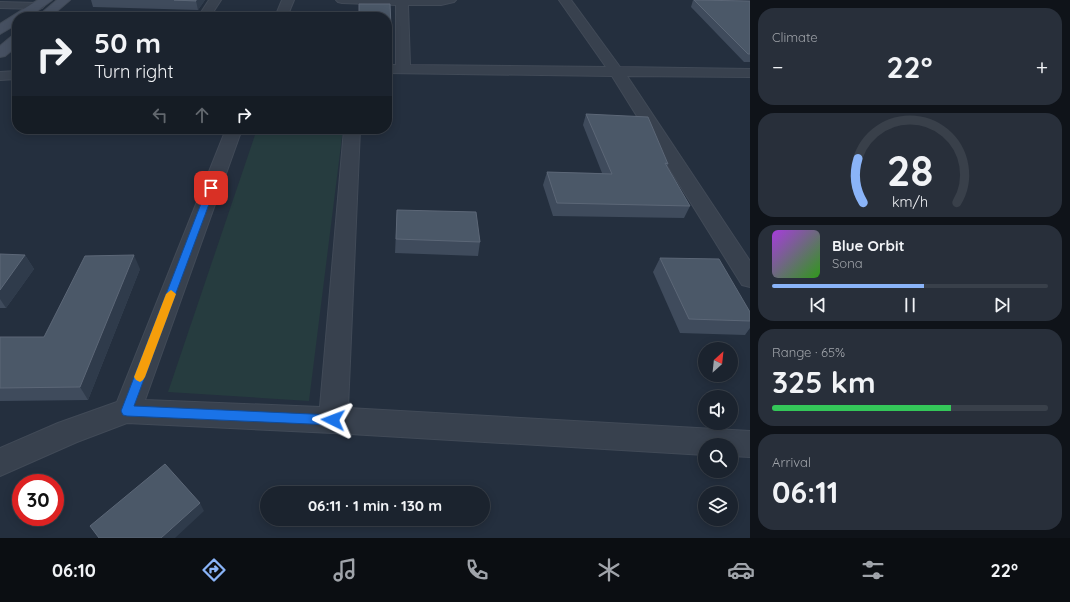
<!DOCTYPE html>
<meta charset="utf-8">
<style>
body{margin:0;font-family:Quicksand,sans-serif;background:#282f3a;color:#f1f3f6;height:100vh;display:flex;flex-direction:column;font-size:15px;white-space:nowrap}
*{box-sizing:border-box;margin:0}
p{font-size:13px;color:#a0a4aa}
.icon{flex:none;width:22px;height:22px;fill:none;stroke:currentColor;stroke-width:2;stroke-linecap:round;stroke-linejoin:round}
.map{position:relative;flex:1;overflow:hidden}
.side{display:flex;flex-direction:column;gap:8px;padding:8px;background:#0f1319;width:320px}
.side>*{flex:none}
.banner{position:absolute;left:12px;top:12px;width:380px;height:122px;border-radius:16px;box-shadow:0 2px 10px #0003,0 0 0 1px #39404a;background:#1b232e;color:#f1f3f6;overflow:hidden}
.needle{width:26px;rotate:27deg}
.buttons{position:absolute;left:698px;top:342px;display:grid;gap:8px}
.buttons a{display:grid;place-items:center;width:40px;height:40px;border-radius:50%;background:#1b232e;box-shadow:0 2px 10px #0003,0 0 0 1px #39404a;font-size:20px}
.speed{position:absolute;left:12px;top:474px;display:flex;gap:8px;font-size:20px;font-weight:700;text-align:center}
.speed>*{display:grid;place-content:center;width:52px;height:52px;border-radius:50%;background:#1b232e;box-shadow:0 2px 10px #0003,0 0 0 1px #39404a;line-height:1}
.speed .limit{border:6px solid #d22;background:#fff;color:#111}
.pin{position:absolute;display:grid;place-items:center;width:34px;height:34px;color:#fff;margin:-17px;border-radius:8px;box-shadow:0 2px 6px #0006}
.me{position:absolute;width:44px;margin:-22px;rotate:273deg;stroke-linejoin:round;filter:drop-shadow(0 0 3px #0008)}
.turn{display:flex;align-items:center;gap:14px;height:84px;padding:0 16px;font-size:18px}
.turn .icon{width:52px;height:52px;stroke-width:2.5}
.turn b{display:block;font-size:28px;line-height:34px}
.lanes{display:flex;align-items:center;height:38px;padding:0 16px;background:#0003;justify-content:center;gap:20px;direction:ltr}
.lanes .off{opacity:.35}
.big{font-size:30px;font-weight:800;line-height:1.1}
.side .widget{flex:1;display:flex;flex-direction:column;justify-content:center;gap:6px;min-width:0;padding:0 14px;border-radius:16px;background:#282f3a}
.side .dial{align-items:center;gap:0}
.dial svg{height:104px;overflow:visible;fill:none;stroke:#39404a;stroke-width:7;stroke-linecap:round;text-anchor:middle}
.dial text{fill:#f1f3f6;stroke:none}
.song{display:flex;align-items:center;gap:12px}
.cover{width:48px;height:48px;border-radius:6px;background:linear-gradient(135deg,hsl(280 70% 55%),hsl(110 70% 35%))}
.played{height:4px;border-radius:2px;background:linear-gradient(90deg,#8ab4f8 55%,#39404a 55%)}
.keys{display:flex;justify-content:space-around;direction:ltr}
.heat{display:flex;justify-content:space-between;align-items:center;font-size:22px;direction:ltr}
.charge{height:6px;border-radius:3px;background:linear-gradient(90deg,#34c759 65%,#39404a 0)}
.trip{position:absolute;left:260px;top:486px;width:230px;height:40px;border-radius:20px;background:#1b232e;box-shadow:0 2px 10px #0003,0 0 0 1px #39404a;font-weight:800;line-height:40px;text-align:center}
.dock{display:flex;height:64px;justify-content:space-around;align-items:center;background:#0b0e12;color:#a0a4aa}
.dock .icon{width:28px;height:28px}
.dock .selected{color:#8ab4f8}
.dock b{font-size:18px;color:#f1f3f6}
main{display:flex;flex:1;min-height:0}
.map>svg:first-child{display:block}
.green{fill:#263c3f}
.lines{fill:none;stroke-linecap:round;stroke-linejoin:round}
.street-casing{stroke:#414a57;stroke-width:2}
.secondary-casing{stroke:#414a57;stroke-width:2}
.street{fill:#38414e;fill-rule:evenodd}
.secondary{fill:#465061;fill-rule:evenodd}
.wall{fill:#3f4b5c}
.shaded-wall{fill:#2f3b4b}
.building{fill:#4b5868;stroke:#5c6777}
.route{fill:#1a73e8;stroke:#114b97}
.slow{fill:#f59e0b}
</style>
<main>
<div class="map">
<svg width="750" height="538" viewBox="0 0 750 538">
<rect width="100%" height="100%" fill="#242f3e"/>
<!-- green -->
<path class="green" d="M257 129H343L309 401 168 392Z"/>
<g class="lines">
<!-- street casing -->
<g class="street-casing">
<path id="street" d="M209 0H221L210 17H198Z
M282 0H294L287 17H275Z
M336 0H456L454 2 441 5H408L410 65 606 67 559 0H571L620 67 750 69V77L627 76 750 261V287L742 285 612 76 387 73V65H396V5L342 3 338 2Z
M0 2 38 3 42 4 44 6 42 8 38 9 0 8Z
M17 71V79L0 80V72Z
M226 129H242L145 400 320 407 344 129H360L348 408 750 431V457L731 456V445H705V455L333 433 127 423 77 442 0 476V448L58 423 117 402Z"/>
</g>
<!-- secondary casing -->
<g class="secondary-casing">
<path id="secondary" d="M38 0H52L29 17H17V24L0 34V24Z
M57 0H70L50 17H37Z
M17 35V46L5 56 0 57V46L12 36Z"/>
</g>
<!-- street -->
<use href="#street" class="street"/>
<!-- secondary -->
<use href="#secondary" class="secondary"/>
</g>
<!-- wall -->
<path class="wall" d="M91 0H205L198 10 93 7Z
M693 0 750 1V62H744L691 7Z
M359 4H390L392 57H387V17H359Z
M586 114 668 164 667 167 690 206 684 218 553 216 543 185 547 172 602 173 583 125Z
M397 210 480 242 478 256 395 253Z
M0 254 25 255 34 269 6 308H0Z
M660 258 750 312V328L745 335 680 333 653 272Z
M140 269 88 400 0 401V337H44Z"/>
<!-- shaded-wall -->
<path class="shaded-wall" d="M196 0H205L198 10 196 1Z
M25 255 34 269 6 308 0 299V290Z
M134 255 140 269 88 400 80 387Z
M200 503 204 511 175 538H161Z"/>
<!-- building -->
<path class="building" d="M174 0H196V1Z
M694 0 749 1H750V54H748Z
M359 4H390L392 49H387V17H359Z
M586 114 648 117 668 164 665 163 690 206 557 203 547 172 612 174Z
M397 210 476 212 480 242 396 239Z
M0 254 25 255 0 290Z
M134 255 80 387 0 388V337H44L85 256Z
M660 258 719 259 750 312V321L689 319Z
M165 464 200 503 161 538H99L90 526Z"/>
<!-- route -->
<path class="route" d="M211 186 215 188 134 406 333 415 337 417 339 420 337 424 333 425 127 416 123 415 121 411 207 188Z"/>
<!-- slow -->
<path class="slow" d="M171 290 176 294 145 377 143 380 140 382 136 380 134 377 166 294Z"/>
</svg>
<div class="buttons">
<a><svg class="needle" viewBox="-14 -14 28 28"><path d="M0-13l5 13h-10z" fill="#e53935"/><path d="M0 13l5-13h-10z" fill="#a0a4aa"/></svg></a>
<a><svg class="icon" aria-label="sound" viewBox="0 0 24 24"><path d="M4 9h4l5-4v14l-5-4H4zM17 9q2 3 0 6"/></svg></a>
<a><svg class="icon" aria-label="search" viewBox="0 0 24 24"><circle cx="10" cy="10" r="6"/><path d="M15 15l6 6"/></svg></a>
<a><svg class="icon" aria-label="layers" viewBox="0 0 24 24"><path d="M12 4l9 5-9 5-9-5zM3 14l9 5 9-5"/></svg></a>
</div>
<div class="speed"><div class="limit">30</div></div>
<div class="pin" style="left:211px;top:188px;background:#d93025"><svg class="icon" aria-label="arrive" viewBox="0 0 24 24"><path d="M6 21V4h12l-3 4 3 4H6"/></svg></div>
<svg class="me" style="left:333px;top:420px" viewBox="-20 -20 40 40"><path d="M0-17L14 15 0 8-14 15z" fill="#1a73e8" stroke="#fff" stroke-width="4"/></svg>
<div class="trip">06:11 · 1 min · 130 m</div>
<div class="banner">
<div class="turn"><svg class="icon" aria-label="right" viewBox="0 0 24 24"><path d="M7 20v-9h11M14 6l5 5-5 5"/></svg><div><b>50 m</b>Turn right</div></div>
<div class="lanes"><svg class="icon off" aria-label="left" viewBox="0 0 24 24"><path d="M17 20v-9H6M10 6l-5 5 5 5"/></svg><svg class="icon off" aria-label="ahead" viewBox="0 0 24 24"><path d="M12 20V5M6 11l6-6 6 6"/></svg><svg class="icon" aria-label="right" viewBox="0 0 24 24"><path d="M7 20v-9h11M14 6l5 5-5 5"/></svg></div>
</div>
</div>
<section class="side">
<div class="widget"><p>Climate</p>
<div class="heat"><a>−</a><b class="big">22°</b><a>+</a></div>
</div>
<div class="widget dial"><svg viewBox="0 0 100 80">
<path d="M14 69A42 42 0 1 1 86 69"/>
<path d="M14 69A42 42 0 0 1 10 35" stroke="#8ab4f8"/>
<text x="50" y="56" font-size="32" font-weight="700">28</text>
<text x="50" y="72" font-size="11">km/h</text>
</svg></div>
<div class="widget">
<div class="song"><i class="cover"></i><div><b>Blue Orbit</b><p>Sona</p></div></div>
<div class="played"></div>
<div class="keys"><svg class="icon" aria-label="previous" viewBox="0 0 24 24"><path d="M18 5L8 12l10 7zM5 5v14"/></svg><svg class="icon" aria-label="pause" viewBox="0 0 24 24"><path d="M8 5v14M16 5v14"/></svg><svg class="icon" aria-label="next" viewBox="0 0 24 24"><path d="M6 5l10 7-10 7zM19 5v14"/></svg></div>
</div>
<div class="widget"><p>Range · 65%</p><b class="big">325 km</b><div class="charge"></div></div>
<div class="widget"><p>Arrival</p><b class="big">06:11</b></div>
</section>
</main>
<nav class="dock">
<b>06:10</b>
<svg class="icon selected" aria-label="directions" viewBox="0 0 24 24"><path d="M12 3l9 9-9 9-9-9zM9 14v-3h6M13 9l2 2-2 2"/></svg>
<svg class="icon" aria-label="music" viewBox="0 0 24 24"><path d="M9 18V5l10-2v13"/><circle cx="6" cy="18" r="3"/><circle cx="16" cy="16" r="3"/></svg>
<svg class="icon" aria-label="phone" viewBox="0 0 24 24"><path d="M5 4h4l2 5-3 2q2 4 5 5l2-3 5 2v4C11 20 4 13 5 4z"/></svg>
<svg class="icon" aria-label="climate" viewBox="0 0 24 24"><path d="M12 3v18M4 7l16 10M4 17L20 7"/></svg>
<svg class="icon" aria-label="car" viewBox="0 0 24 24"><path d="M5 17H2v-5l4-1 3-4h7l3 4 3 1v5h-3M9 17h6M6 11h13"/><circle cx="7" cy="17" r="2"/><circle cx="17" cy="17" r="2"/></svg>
<svg class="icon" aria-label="filters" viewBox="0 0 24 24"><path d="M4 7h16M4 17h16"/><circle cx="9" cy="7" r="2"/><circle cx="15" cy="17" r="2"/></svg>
<b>22°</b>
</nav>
